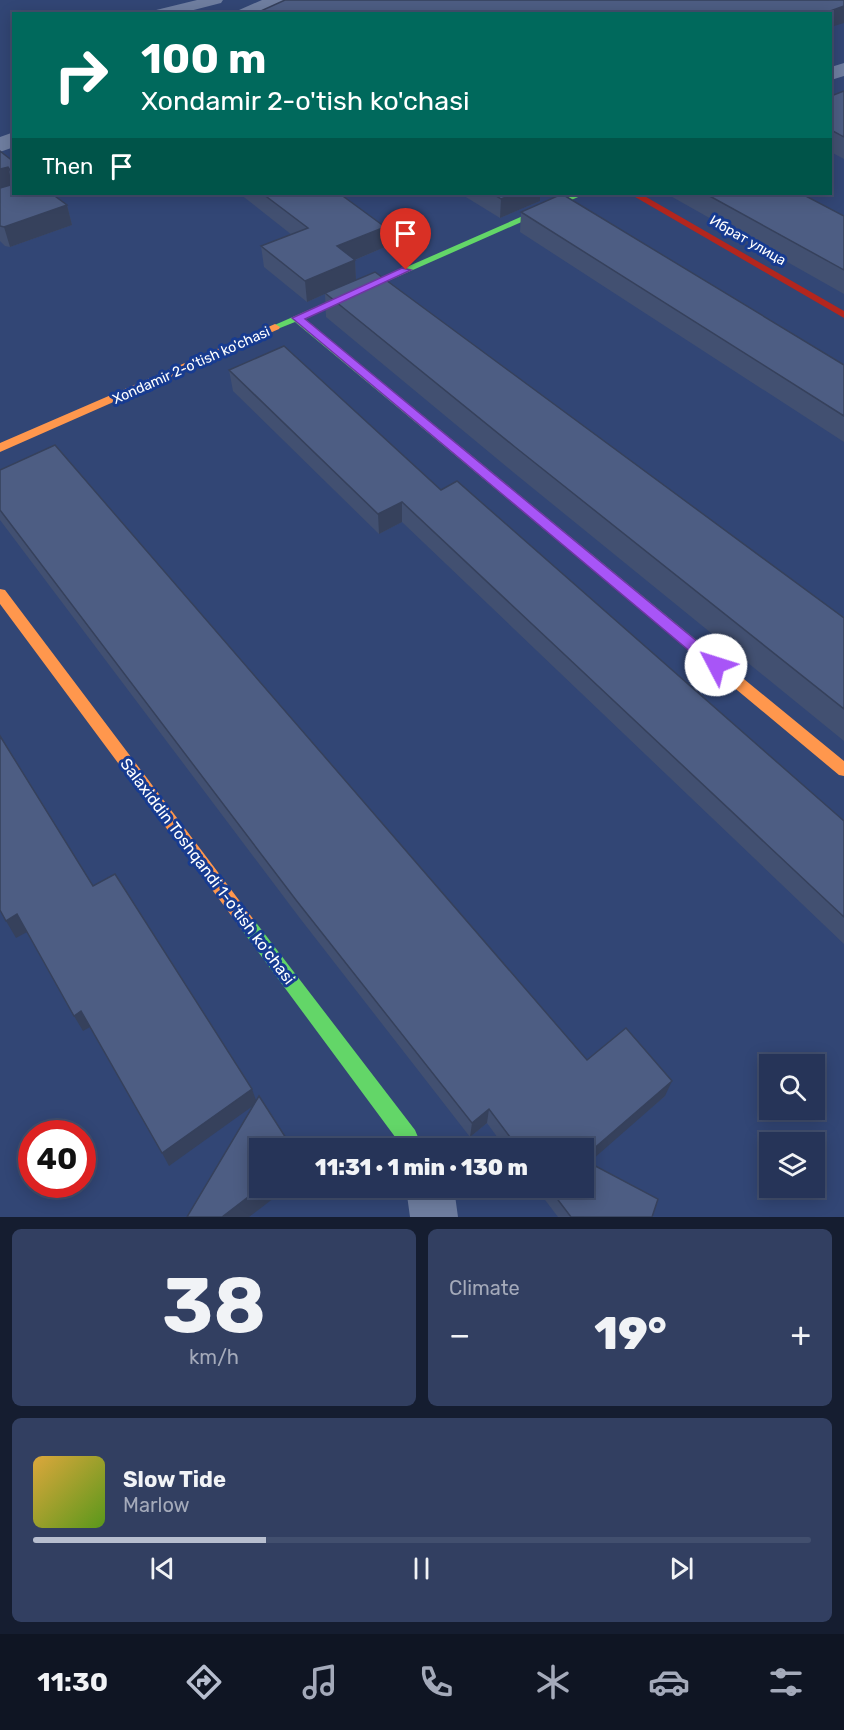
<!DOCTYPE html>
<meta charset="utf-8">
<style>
body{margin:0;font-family:Rubik,sans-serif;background:#323f61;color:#f1f3f6;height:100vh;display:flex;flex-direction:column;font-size:22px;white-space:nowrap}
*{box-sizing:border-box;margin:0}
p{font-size:20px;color:#a4aaba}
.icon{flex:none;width:33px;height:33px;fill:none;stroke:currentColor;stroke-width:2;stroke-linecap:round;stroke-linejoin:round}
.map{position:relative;height:1217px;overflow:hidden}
.panel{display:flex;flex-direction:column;gap:12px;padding:12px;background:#151d30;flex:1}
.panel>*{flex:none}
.guide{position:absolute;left:12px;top:12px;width:820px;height:183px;border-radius:0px;box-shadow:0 3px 15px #0003,0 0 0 2px #424f6e;background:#00695c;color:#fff;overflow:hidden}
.controls{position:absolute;left:759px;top:1054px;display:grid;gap:12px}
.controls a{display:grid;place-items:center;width:66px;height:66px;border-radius:0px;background:#263458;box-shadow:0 3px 15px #0003,0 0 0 2px #424f6e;font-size:30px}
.speed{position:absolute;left:18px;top:1120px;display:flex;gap:12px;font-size:30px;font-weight:700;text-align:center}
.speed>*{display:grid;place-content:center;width:78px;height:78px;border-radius:50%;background:#263458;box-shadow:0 3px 15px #0003,0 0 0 2px #424f6e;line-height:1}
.speed .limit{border:9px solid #d22;background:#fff;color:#111}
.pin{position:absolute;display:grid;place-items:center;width:51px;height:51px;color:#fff;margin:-62px -26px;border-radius:50% 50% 50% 0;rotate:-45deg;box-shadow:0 0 6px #0007}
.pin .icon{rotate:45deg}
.me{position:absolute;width:66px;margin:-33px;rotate:310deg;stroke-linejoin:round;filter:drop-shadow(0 0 4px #0008)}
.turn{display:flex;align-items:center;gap:21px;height:126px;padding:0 30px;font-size:27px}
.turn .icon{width:78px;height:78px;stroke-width:2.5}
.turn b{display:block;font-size:42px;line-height:51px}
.then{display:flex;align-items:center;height:57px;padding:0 30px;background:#0003;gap:12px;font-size:22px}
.big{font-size:45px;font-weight:800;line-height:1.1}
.panel .widget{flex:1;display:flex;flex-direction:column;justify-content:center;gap:9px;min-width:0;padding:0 21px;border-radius:9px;background:#323f61}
.panel .dial{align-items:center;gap:0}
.dial b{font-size:78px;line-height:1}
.song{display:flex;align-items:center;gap:18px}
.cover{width:72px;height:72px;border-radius:9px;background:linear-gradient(135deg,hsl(40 70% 55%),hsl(90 70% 35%))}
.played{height:6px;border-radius:3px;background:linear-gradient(90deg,#b7becf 30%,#424f6e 30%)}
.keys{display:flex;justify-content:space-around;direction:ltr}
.heat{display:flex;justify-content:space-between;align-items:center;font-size:33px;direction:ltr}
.panel .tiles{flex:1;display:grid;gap:12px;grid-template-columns:1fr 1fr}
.widget:last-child{grid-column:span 2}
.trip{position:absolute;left:249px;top:1138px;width:345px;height:60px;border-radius:0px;background:#263458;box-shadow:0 3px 15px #0003,0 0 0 2px #424f6e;font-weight:800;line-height:60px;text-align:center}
.dock{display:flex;height:96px;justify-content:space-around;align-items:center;background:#0f1523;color:#a4aaba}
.dock .icon{width:42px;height:42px}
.dock .selected{color:#b7becf}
.dock b{font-size:27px;color:#f1f3f6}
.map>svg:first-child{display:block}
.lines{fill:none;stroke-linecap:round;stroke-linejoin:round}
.lane{fill:#6f7ea0;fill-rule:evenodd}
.street{fill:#6f7ea0;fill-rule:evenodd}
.fast{fill:#63d668;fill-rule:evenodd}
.slow{fill:#ff974d;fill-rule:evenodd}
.jam{fill:#b3261e;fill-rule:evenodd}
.wall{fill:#425071}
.shaded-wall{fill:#36415c}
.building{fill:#4d5d83;stroke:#36415c;stroke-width:1.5}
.route{fill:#a855f7;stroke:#6d37a1;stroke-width:1.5}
.labels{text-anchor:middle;stroke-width:6;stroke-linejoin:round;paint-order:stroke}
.far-street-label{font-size:14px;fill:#fff;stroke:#173b90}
.street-label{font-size:16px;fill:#fff;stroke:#173b90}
</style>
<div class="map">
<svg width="844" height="1217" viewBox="0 0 844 1217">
<rect width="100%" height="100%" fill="#324675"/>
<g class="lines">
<!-- lane -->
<path class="lane" d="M197 0H223L221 3 178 14H150L152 11Z"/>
<!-- street -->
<path class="street" d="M262 0H286C275 14 254 14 237 14L239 10Z
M844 63V76L831 80V67Z
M14 132V147L0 152V137Z
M406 1188H454L458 1217H410Z"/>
<!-- fast -->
<path class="fast" d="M573 194H585L304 318 717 657 719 661 717 665H707L295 322 275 330 270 327Z
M248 917 254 920 415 1130 423 1149H404L242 930 240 925 242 920Z"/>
<!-- slow -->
<path class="slow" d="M275 324 280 327 279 329 0 452V443Z
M0 589 5 590 254 920 256 925 254 930 248 933 242 930 0 604Z
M712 656 717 657 844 761V776L839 775 707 665 705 661 707 657Z"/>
<!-- jam -->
<path class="jam" d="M630 194H641L844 311V318Z"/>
</g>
<!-- wall -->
<path class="wall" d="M844 91V159L831 152V96Z
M0 151 14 162V194L67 205 72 225 10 247 5 246 0 241Z
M240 194H340L385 227V247L355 260 356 280 844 618V741L513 472 326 317 325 294 307 302 264 267 261 246 292 235Z
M461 194H540V201L500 218Z
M667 194H802L844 216V294Z
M521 212 844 365V442L520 232Z
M229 370 441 490 844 821V944L402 522 379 534 233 391Z
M0 470 587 1060 665 1096 588 1162 652 1217H558L536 1188H584V1149H506L487 1123 470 1137 299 917 0 520Z"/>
<!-- shaded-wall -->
<path class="shaded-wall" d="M844 6V23L831 27V14H822Z
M8 167 13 187 0 191V169Z
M513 194H540V201L500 218 501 199Z
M67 205 72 225 10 247 4 227Z
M385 227V247L338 267 337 246Z
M355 260 356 280 307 302 305 281Z
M402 502V522L379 534 378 514Z
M17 914 27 932 16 938 6 921Z
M81 1011 90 1027 83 1031 74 1016Z
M672 1081 665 1096 584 1167V1157Z
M252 1089 257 1103 169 1166 162 1153Z
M489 1109 487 1123 470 1137 472 1123Z
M260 1188H287L249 1217H222Z"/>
<!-- building -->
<path class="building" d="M285 0H844V6L822 14H254Z
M844 91V137L831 130V96Z
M0 151 14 162V172H11L8 167 0 169Z
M14 184V194H52L67 205 4 227 0 226V188Z
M263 194H340L385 227 337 246 355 260 305 281 261 246 308 228Z
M493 194H513L501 199Z
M562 194 844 365V416L521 212Z
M706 194H802L844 216V270Z
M375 272 844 618V709L515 447 325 293Z
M284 346 441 490 457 481 844 821V917L402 502 378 514 229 370Z
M55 445 587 1060 626 1028 672 1081 584 1157V1149H519L489 1109 472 1123 296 900 0 510V470Z
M0 736 93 886 115 874 252 1089 162 1153 81 1011 74 1016 17 914 6 921 0 910Z
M259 1096 293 1149H260V1188L222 1217H187Z
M584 1160 658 1199 652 1217H571L549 1188H584Z"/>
<!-- route -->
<path class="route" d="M402 268 411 270 305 319 721 661 724 665 721 669H711L292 318Z"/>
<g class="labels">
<!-- far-street labels -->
<g class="far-street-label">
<text transform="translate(748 240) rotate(30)" y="5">Ибрат улица</text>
<text transform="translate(191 365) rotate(-24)" y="5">Xondamir 2-o'tish ko'chasi</text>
</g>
<!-- street labels -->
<g class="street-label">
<text transform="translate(208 871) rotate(53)" y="6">Salaxiddin Toshqandi 1-o'tish ko'chasi</text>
</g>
</g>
</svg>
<div class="controls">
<a><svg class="icon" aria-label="search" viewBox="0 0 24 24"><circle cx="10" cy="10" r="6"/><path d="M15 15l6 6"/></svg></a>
<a><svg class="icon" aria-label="layers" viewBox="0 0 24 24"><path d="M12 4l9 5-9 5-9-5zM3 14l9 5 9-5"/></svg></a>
</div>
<div class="speed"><div class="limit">40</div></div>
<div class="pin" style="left:406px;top:270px;background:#d93025"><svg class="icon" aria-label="arrive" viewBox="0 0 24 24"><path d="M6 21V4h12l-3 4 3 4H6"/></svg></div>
<svg class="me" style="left:716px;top:665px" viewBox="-20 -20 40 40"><circle r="19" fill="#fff"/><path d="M0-13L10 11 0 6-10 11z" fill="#a855f7"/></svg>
<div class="trip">11:31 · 1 min · 130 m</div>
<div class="guide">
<div class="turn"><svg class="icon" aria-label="right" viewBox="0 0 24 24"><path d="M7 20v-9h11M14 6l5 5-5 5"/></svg><div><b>100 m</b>Xondamir 2-o'tish ko'chasi</div></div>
<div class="then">Then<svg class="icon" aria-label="arrive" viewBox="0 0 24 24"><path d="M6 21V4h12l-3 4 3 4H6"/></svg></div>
</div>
</div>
<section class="panel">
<div class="tiles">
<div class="widget dial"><b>38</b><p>km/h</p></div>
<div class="widget"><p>Climate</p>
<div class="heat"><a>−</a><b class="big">19°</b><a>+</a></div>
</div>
<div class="widget">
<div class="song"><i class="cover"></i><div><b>Slow Tide</b><p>Marlow</p></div></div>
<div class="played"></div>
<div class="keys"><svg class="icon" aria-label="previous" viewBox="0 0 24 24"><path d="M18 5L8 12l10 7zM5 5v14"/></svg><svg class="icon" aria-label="pause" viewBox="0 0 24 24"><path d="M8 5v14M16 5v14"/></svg><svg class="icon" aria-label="next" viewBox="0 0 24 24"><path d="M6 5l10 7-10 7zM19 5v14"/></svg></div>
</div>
</div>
</section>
<nav class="dock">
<b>11:30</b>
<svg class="icon selected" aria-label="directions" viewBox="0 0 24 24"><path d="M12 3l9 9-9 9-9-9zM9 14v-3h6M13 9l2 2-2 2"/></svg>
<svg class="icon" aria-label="music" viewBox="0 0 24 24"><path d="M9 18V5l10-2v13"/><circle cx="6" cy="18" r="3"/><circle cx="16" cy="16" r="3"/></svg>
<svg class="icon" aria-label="phone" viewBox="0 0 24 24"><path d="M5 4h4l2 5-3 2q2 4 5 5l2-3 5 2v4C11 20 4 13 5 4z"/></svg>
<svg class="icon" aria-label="climate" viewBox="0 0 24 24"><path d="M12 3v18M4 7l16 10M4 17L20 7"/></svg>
<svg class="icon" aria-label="car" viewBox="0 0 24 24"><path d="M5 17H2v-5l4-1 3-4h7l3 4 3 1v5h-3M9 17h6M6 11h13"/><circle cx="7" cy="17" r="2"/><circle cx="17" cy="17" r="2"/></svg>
<svg class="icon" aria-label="filters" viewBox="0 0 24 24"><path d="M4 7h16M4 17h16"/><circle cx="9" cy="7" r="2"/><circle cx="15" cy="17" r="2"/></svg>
</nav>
